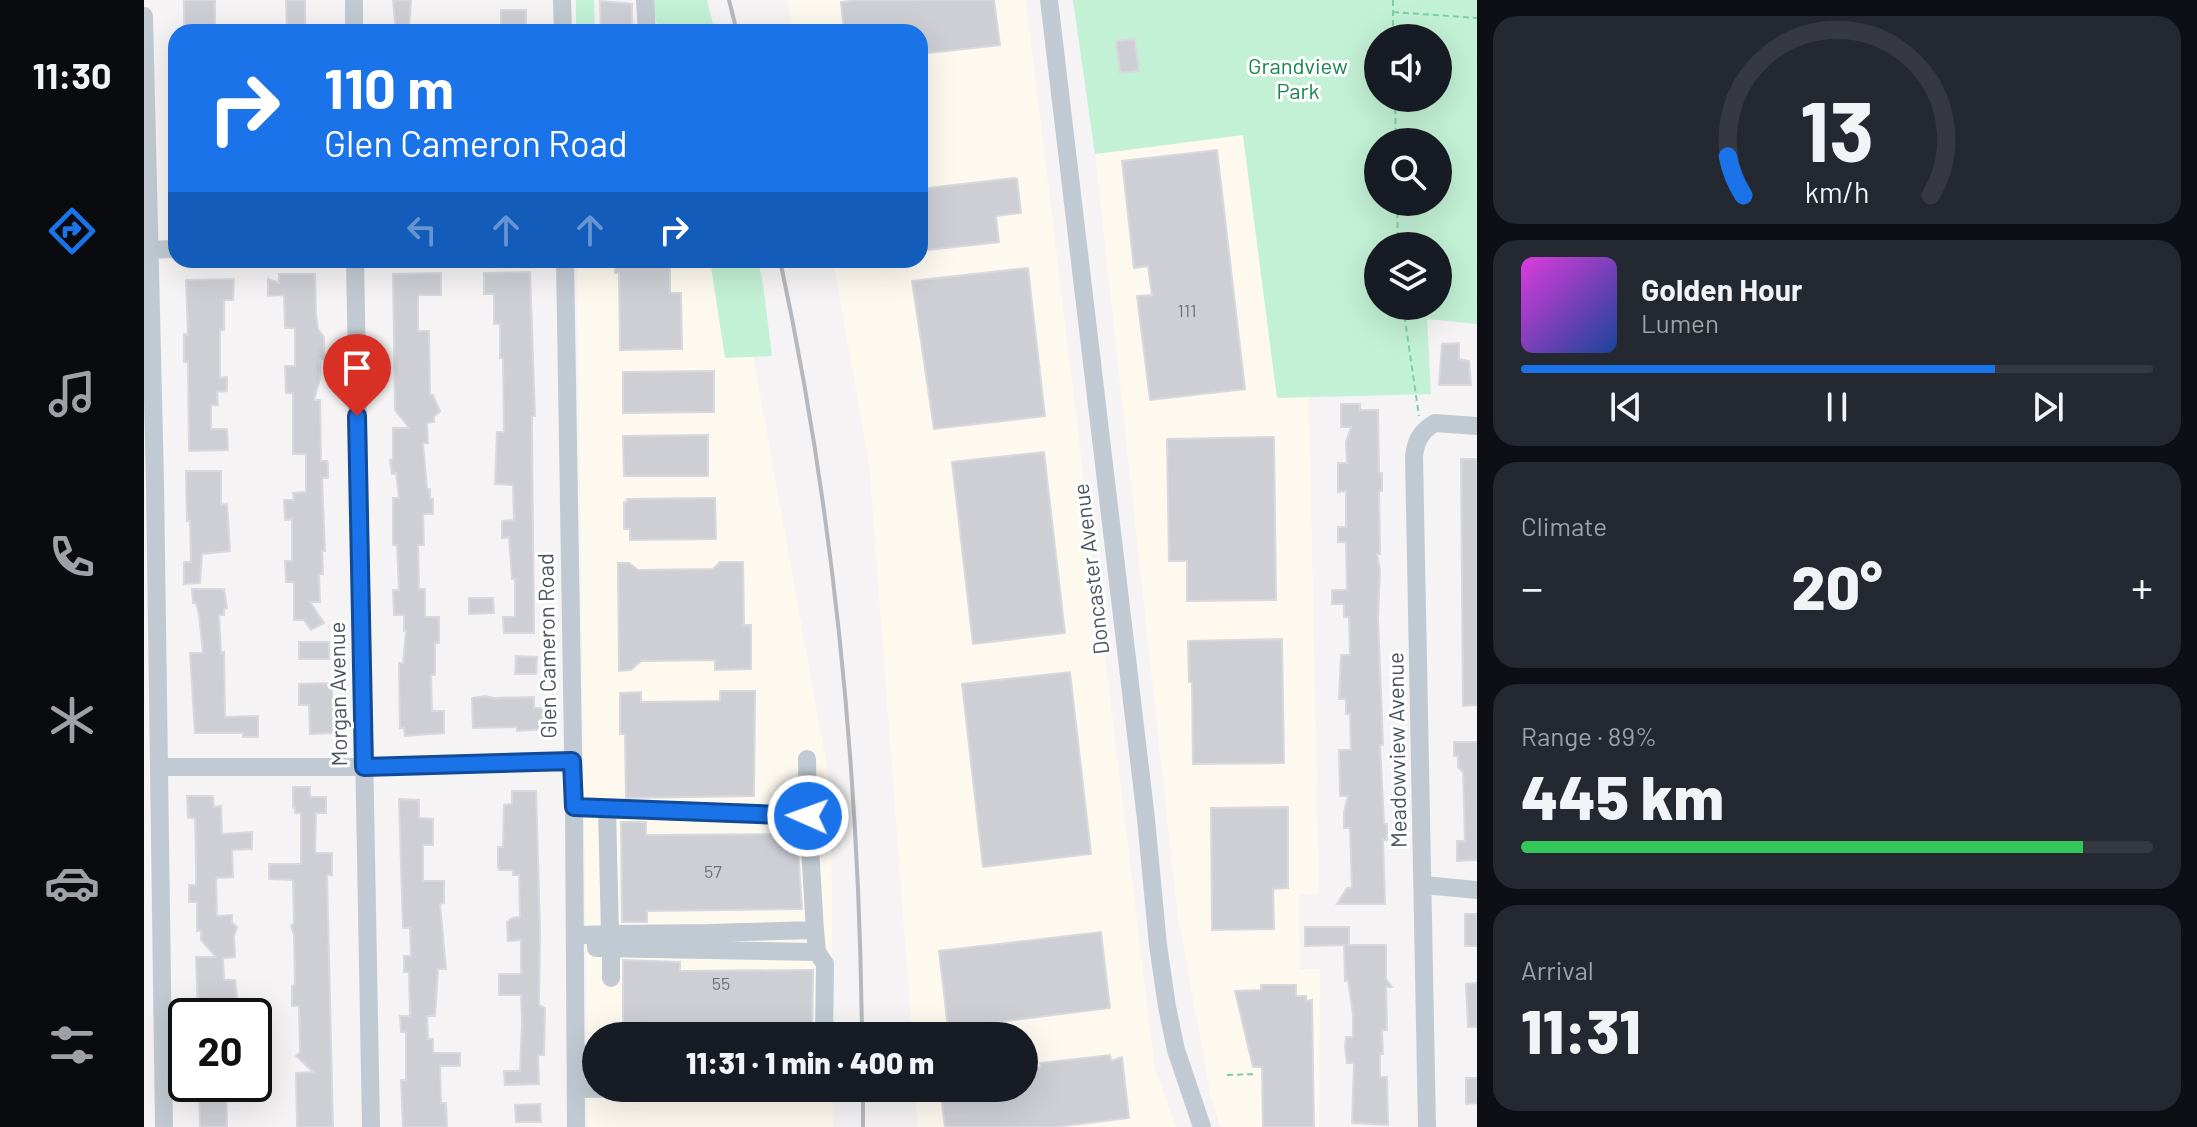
<!DOCTYPE html>
<meta charset="utf-8">
<style>
body{margin:0;font-family:Barlow,sans-serif;background:#242831;color:#f1f3f6;height:100vh;display:flex;flex-direction:column;font-size:30px;white-space:nowrap}
*{box-sizing:border-box;margin:0}
p{font-size:26px;color:#9ea1a6}
.icon{flex:none;width:44px;height:44px;fill:none;stroke:currentColor;stroke-width:2;stroke-linecap:round;stroke-linejoin:round}
.map{position:relative;flex:1;overflow:hidden}
.details{display:flex;flex-direction:column;gap:16px;padding:16px;background:#0d0f14;width:720px}
.details>*{flex:none}
.hud{position:absolute;left:24px;top:24px;width:760px;height:244px;border-radius:24px;box-shadow:0 8px 32px #0002;background:#1a73e8;color:#fff;overflow:hidden}
.fabs{position:absolute;left:1220px;top:24px;display:grid;gap:16px}
.fabs a{display:grid;place-items:center;width:88px;height:88px;border-radius:50%;background:#171b24;box-shadow:0 8px 32px #0002;font-size:40px}
.speed{position:absolute;left:24px;top:998px;display:flex;gap:16px;font-size:40px;font-weight:700;text-align:center}
.speed>*{display:grid;place-content:center;width:104px;height:104px;border-radius:50%;background:#171b24;box-shadow:0 8px 32px #0002;line-height:1}
.speed .limit{border:4px solid #111;border-radius:12px;background:#fff;color:#111}
.pin{position:absolute;display:grid;place-items:center;width:68px;height:68px;color:#fff;margin:-82px -34px;border-radius:50% 50% 50% 0;rotate:-45deg;box-shadow:0 0 8px #0007}
.pin .icon{rotate:45deg}
.me{position:absolute;width:88px;margin:-44px;rotate:272deg;stroke-linejoin:round;filter:drop-shadow(0 0 6px #0008)}
.turn{display:flex;align-items:center;gap:28px;height:168px;padding:0 24px;font-size:36px}
.turn .icon{width:104px;height:104px;stroke-width:2.5}
.turn b{display:block;font-size:56px;line-height:68px}
.lanes{display:flex;align-items:center;height:76px;padding:0 24px;background:#0003;justify-content:center;gap:40px;direction:ltr}
.lanes .off{opacity:.35}
.big{font-size:60px;font-weight:800;line-height:1.1}
.details .card{flex:1;display:flex;flex-direction:column;justify-content:center;gap:12px;min-width:0;padding:0 28px;border-radius:24px;background:#242831}
.details .dial{align-items:center;gap:0}
.dial svg{height:208px;overflow:visible;fill:none;stroke:#363941;stroke-width:7;stroke-linecap:round;text-anchor:middle}
.dial text{fill:#f1f3f6;stroke:none}
.song{display:flex;align-items:center;gap:24px}
.cover{width:96px;height:96px;border-radius:12px;background:linear-gradient(135deg,hsl(300 70% 55%),hsl(220 70% 35%))}
.played{height:8px;border-radius:4px;background:linear-gradient(90deg,#1a73e8 75%,#363941 75%)}
.keys{display:flex;justify-content:space-around;direction:ltr}
.heat{display:flex;justify-content:space-between;align-items:center;font-size:44px;direction:ltr}
.charge{height:12px;border-radius:6px;background:linear-gradient(90deg,#34c759 89%,#363941 0)}
.trip{position:absolute;left:438px;top:1022px;width:456px;height:80px;border-radius:40px;background:#171b24;box-shadow:0 8px 32px #0002;font-weight:800;line-height:80px;text-align:center}
main{display:flex;flex:1;min-height:0}
.tabs{display:flex;flex-direction:column;width:144px;justify-content:space-around;align-items:center;background:#090b0e;color:#9ea1a6}
.tabs .icon{width:56px;height:56px}
.tabs .selected{color:#1a73e8}
.tabs b{font-size:36px;color:#f1f3f6}
.map>svg:first-child{display:block}
.commercial{fill:#fdf9ef}
.green{fill:#c3f1d5;fill-rule:evenodd}
.building{fill:#cdcfd5;stroke:#d7d9de;stroke-width:2}
.lines{fill:none;stroke-linecap:round;stroke-linejoin:round}
.path{stroke:#7ad0a6;stroke-width:2;stroke-dasharray:6 4;stroke-linecap:butt}
.minor{stroke:#c1cad2;stroke-width:18}
.rail{stroke:#b5b8bd;stroke-width:4}
.route-casing{stroke:#114b97;stroke-width:20}
.route{stroke:#1a73e8;stroke-width:14}
.labels{text-anchor:middle;stroke-width:6;stroke-linejoin:round;paint-order:stroke}
.number-label{font-size:18px;fill:#6b747e}
.park-label{font-size:22px;fill:#17864f;stroke:#fff}
.street-label{font-size:22px;fill:#4a5661;stroke:#fff}
</style>
<main>
<nav class="tabs">
<b>11:30</b>
<svg class="icon selected" aria-label="directions" viewBox="0 0 24 24"><path d="M12 3l9 9-9 9-9-9zM9 14v-3h6M13 9l2 2-2 2"/></svg>
<svg class="icon" aria-label="music" viewBox="0 0 24 24"><path d="M9 18V5l10-2v13"/><circle cx="6" cy="18" r="3"/><circle cx="16" cy="16" r="3"/></svg>
<svg class="icon" aria-label="phone" viewBox="0 0 24 24"><path d="M5 4h4l2 5-3 2q2 4 5 5l2-3 5 2v4C11 20 4 13 5 4z"/></svg>
<svg class="icon" aria-label="climate" viewBox="0 0 24 24"><path d="M12 3v18M4 7l16 10M4 17L20 7"/></svg>
<svg class="icon" aria-label="car" viewBox="0 0 24 24"><path d="M5 17H2v-5l4-1 3-4h7l3 4 3 1v5h-3M9 17h6M6 11h13"/><circle cx="7" cy="17" r="2"/><circle cx="17" cy="17" r="2"/></svg>
<svg class="icon" aria-label="filters" viewBox="0 0 24 24"><path d="M4 7h16M4 17h16"/><circle cx="9" cy="7" r="2"/><circle cx="15" cy="17" r="2"/></svg>
</nav>
<div class="map">
<svg width="1333" height="1127" viewBox="0 0 1333 1127">
<rect width="100%" height="100%" fill="#f5f3f3"/>
<!-- commercial -->
<path class="commercial" d="M643 0H882L1011 1069 1032 1127H773L771 1088H880V1036H768L725 464 689 260H776V32H649Z
M1099 135 1133 398 1165 397 1175 894H1155L1156 969H1176L1175 1127H1076L1066 1093 1033 911 951 154Z
M433 260H592L687 789 689 1036H452V1088H689V1127H444Z"/>
<!-- green -->
<path class="green" d="M432 0H450L451 32H432Z
M507 0H563L571 32H515Z
M929 0H1333V324L1283 319 1287 394 1133 398 1099 135 951 154ZM1234 38H1294V98H1234ZM1234 142H1294V202H1234ZM1234 246H1294V306H1234Z
M566 260H613L618 277 628 356 581 358Z"/>
<!-- building -->
<path class="building" d="M40 0H71V32H40Z
M142 0H161V30H143Z
M249 0H267L265 32H252Z
M713 0H850L856 45 776 54V32H700L697 2Z
M456 1 488 4V32H457Z
M357 10H382V28L357 29Z
M991 39 995 71 976 73 972 41Z
M1073 150 1101 389 1006 400 993 296 1008 295 1004 266 990 268 978 161Z
M870 178 873 179 877 213 852 216 855 242 776 251V189Z
M471 260H526V293H537L538 349 476 350 475 273H471Z
M884 268 901 416 790 429 768 281Z
M386 272 391 416H388V433L390 633H360L359 617H371V579H368L365 537 358 538V521L370 520 369 485 351 484 353 432H360L359 358H356V324H350V294H340V273Z
M297 273V295H274V331H285L286 395H289L296 411 290 417V422L283 423 284 443H279L283 489H286V499H289V514H279L280 545H274L275 589H281V617H295V643H291V675H287L288 711H300V733L261 736 260 728H256L255 663H259L262 631H260V615H250L249 590H255L253 545H249V498H255L252 473 248 474 246 460 249 459V428H265L251 410 249 274Z
M135 274H171L172 315 174 329 180 337V359H176V379L170 400H176L177 461H183L184 466V478H178L181 551H178L179 574H175L176 602H166L180 623 167 630 160 620H150V582H142L141 561H148V519L141 520 140 500H150L149 493 162 492V454H149V393H142L141 366H151V328H141L140 295 124 296V279L135 283Z
M90 279 89 300H80V330H76V378L83 377V391L73 392 74 405H67V429H83L84 450 45 451 44 362H40V334L44 335 42 280Z
M1315 343V359L1325 361 1327 385H1295L1298 344Z
M570 371V412L479 413V372Z
M1197 404H1216V410H1234L1235 473H1238V491H1235L1236 554H1233L1236 570 1234 617 1239 745H1236L1240 824H1243V840H1239L1241 904H1193L1203 888H1208L1206 828H1200V812L1204 796H1196L1195 750H1207L1206 714H1202V699H1195L1197 655H1206L1205 617H1200V604H1188V590H1203L1202 542H1194V527H1202V491L1194 492V463H1203L1202 442 1207 427H1197Z
M564 435V476H480L479 436Z
M1130 437 1132 600 1043 601V561H1025L1023 439Z
M900 452 921 633 829 644 808 462Z
M1317 459H1333V705L1319 706Z
M42 471H77V505L83 504 86 551 58 554 56 583 40 584V562H47L46 521H43Z
M571 498 572 539 486 540V529H480V502H483V499Z
M576 562H599L600 625H607V669L571 670V660L497 661 487 670 475 671 474 563H485L494 570 569 569Z
M48 589H80L83 608 80 609V615H75L77 653 80 652 81 717 114 716V737H99V733H51L46 653H59L55 615 52 603H49Z
M325 598H349L350 613 325 614Z
M1138 639 1140 763 1049 764 1048 682H1045L1044 641Z
M155 642H185V659H155Z
M372 656 393 657 392 674H371Z
M926 672 947 854 839 867 818 684Z
M188 683 189 733 166 734 165 705H155V684Z
M576 691H611L610 796 482 798 481 734H476V693L497 692V702L576 701Z
M341 696 350 698 390 697V708H402V729L373 731V727L329 728 328 698Z
M1310 742H1333V860L1313 861V841H1321L1319 772 1314 767V756H1310Z
M149 787H166V797H182V813H172L171 853H188V875H183L189 1127H153L152 1073 169 1072 152 1056 156 1052 155 1006H148V986L151 985 150 935 147 926 150 923 149 880 125 879V864H157V813H151V808H149Z
M368 791H392L396 931 395 1005 401 1008 400 1055H394L395 1084 361 1085 360 1071H376L378 1021 377 995H355V974H377V940L364 941 363 922 368 918 376 917 375 875H369V870H355L354 866V847H359L360 805 368 804Z
M43 796H69L70 807 77 806 78 834 108 832V849L88 850 89 877 73 878 72 880 73 916 88 915V922L93 927 90 936 91 957 79 958 80 980H91L93 996 91 1006H78V1016H54L52 957H72L57 940V930L53 931V902H45V885H52V865L51 818H44Z
M255 799 275 800V818L289 819V845H279V881H300V903L296 904 302 969H294L291 1016H283L284 1039H289V1053H316V1066H296L297 1103H302L303 1127H259L257 1080H262V1032H257L256 1016H266L265 972H260V956H267L266 928H259Z
M1144 807V888L1129 889 1130 929 1068 930 1067 808Z
M477 822H502V835L653 834 658 909 503 911V922H478Z
M1321 914H1333V946H1321Z
M1161 927H1205V945L1161 946Z
M957 932 966 1008 829 1025 830 1036H821L819 1026 804 1028 795 951Z
M1200 945H1242V979L1248 987H1242L1243 1030H1238L1239 1054H1236V1077H1243L1244 1125 1208 1123 1210 1063H1203L1201 1047 1202 1037H1209V1014L1204 980 1201 981Z
M479 960 536 962V971L669 970 668 1036H479Z
M1333 983V1027H1324L1322 984Z
M1117 985H1152V996H1162V1001L1168 1000 1170 1127H1119L1118 1067H1109L1091 991 1117 990Z
M966 1055 967 1061 978 1057 985 1118 912 1127H801L796 1088H880V1069L897 1067 896 1063Z
M1322 1078H1333V1103L1322 1104Z
M55 1084H78V1088H82L83 1127H56Z
M396 1104 397 1122H372L371 1105Z"/>
<g class="lines">
<!-- path -->
<path class="path" d="M1249 0V38
M1249 12 1333 18
M1251 98 1252 142
M1253 202 1254 246
M1259 306 1275 416
M1083 1075 1113 1074"/>
<!-- minor -->
<path class="minor" d="M210 0V32
M418 0 419 32
M501 0 503 32
M905 0 1002 819 1014 945 1023 1007 1032 1050 1058 1127
M0 16 11 482 20 1127
M0 250 32 249
M211 260 227 1127
M421 260 430 807 432 1127
M663 759 664 816
M15 767H220L428 761
M430 807 463 809 466 934 439 935
M463 809 664 816 671 930
M1280 885 1333 890
M466 934 565 933
M451 935 452 948 673 952 671 930 565 933V948
M673 952 681 964 680 1036
M467 978V948
M432 1055 452 1054
M432 1089 526 1088
M1283 1127 1270 456C1272 440 1277 431 1291 423L1333 426"/>
<!-- rail -->
<path class="rail" d="M585 0 593 32
M636 260C691 516 715 775 718 1036
M719 1088V1127"/>
</g>
<g class="lines">
<!-- route casing -->
<g class="route-casing">
<path id="route" d="M213 416 220 767 428 761 430 807 664 816"/>
</g>
<!-- route -->
<use href="#route" class="route"/>
</g>
<g class="labels">
<!-- number labels -->
<g class="number-label">
<text x="1043" y="317">111</text>
<text x="569" y="878">57</text>
<text x="577" y="990">55</text>
</g>
<!-- park labels -->
<g class="park-label">
<text x="1154" y="74">Grandview<tspan x="1154" dy="25">Park</tspan></text>
</g>
<!-- street labels -->
<g class="street-label">
<text transform="translate(947 569) rotate(-97)" y="8">Doncaster Avenue</text>
<text transform="translate(403 646) rotate(-91)" y="8">Glen Cameron Road</text>
<text transform="translate(194 694) rotate(-91)" y="8">Morgan Avenue</text>
<text transform="translate(1253 750) rotate(-91)" y="8">Meadowview Avenue</text>
</g>
</g>
</svg>
<div class="fabs">
<a><svg class="icon" aria-label="sound" viewBox="0 0 24 24"><path d="M4 9h4l5-4v14l-5-4H4zM17 9q2 3 0 6"/></svg></a>
<a><svg class="icon" aria-label="search" viewBox="0 0 24 24"><circle cx="10" cy="10" r="6"/><path d="M15 15l6 6"/></svg></a>
<a><svg class="icon" aria-label="layers" viewBox="0 0 24 24"><path d="M12 4l9 5-9 5-9-5zM3 14l9 5 9-5"/></svg></a>
</div>
<div class="speed"><div class="limit">20</div></div>
<div class="pin" style="left:213px;top:416px;background:#d93025"><svg class="icon" aria-label="arrive" viewBox="0 0 24 24"><path d="M6 21V4h12l-3 4 3 4H6"/></svg></div>
<svg class="me" style="left:664px;top:816px" viewBox="-20 -20 40 40"><circle r="17" fill="#1a73e8" stroke="#fff" stroke-width="3"/><path d="M0-11L8 9 0 5-8 9z" fill="#fff"/></svg>
<div class="trip">11:31 · 1 min · 400 m</div>
<div class="hud">
<div class="turn"><svg class="icon" aria-label="right" viewBox="0 0 24 24"><path d="M7 20v-9h11M14 6l5 5-5 5"/></svg><div><b>110 m</b>Glen Cameron Road</div></div>
<div class="lanes"><svg class="icon off" aria-label="left" viewBox="0 0 24 24"><path d="M17 20v-9H6M10 6l-5 5 5 5"/></svg><svg class="icon off" aria-label="ahead" viewBox="0 0 24 24"><path d="M12 20V5M6 11l6-6 6 6"/></svg><svg class="icon off" aria-label="ahead" viewBox="0 0 24 24"><path d="M12 20V5M6 11l6-6 6 6"/></svg><svg class="icon" aria-label="right" viewBox="0 0 24 24"><path d="M7 20v-9h11M14 6l5 5-5 5"/></svg></div>
</div>
</div>
<section class="details">
<div class="card dial"><svg viewBox="0 0 100 80">
<path d="M14 69A42 42 0 1 1 86 69"/>
<path d="M14 69A42 42 0 0 1 8 54" stroke="#1a73e8"/>
<text x="50" y="56" font-size="32" font-weight="700">13</text>
<text x="50" y="72" font-size="11">km/h</text>
</svg></div>
<div class="card">
<div class="song"><i class="cover"></i><div><b>Golden Hour</b><p>Lumen</p></div></div>
<div class="played"></div>
<div class="keys"><svg class="icon" aria-label="previous" viewBox="0 0 24 24"><path d="M18 5L8 12l10 7zM5 5v14"/></svg><svg class="icon" aria-label="pause" viewBox="0 0 24 24"><path d="M8 5v14M16 5v14"/></svg><svg class="icon" aria-label="next" viewBox="0 0 24 24"><path d="M6 5l10 7-10 7zM19 5v14"/></svg></div>
</div>
<div class="card"><p>Climate</p>
<div class="heat"><a>−</a><b class="big">20°</b><a>+</a></div>
</div>
<div class="card"><p>Range · 89%</p><b class="big">445 km</b><div class="charge"></div></div>
<div class="card"><p>Arrival</p><b class="big">11:31</b></div>
</section>
</main>
